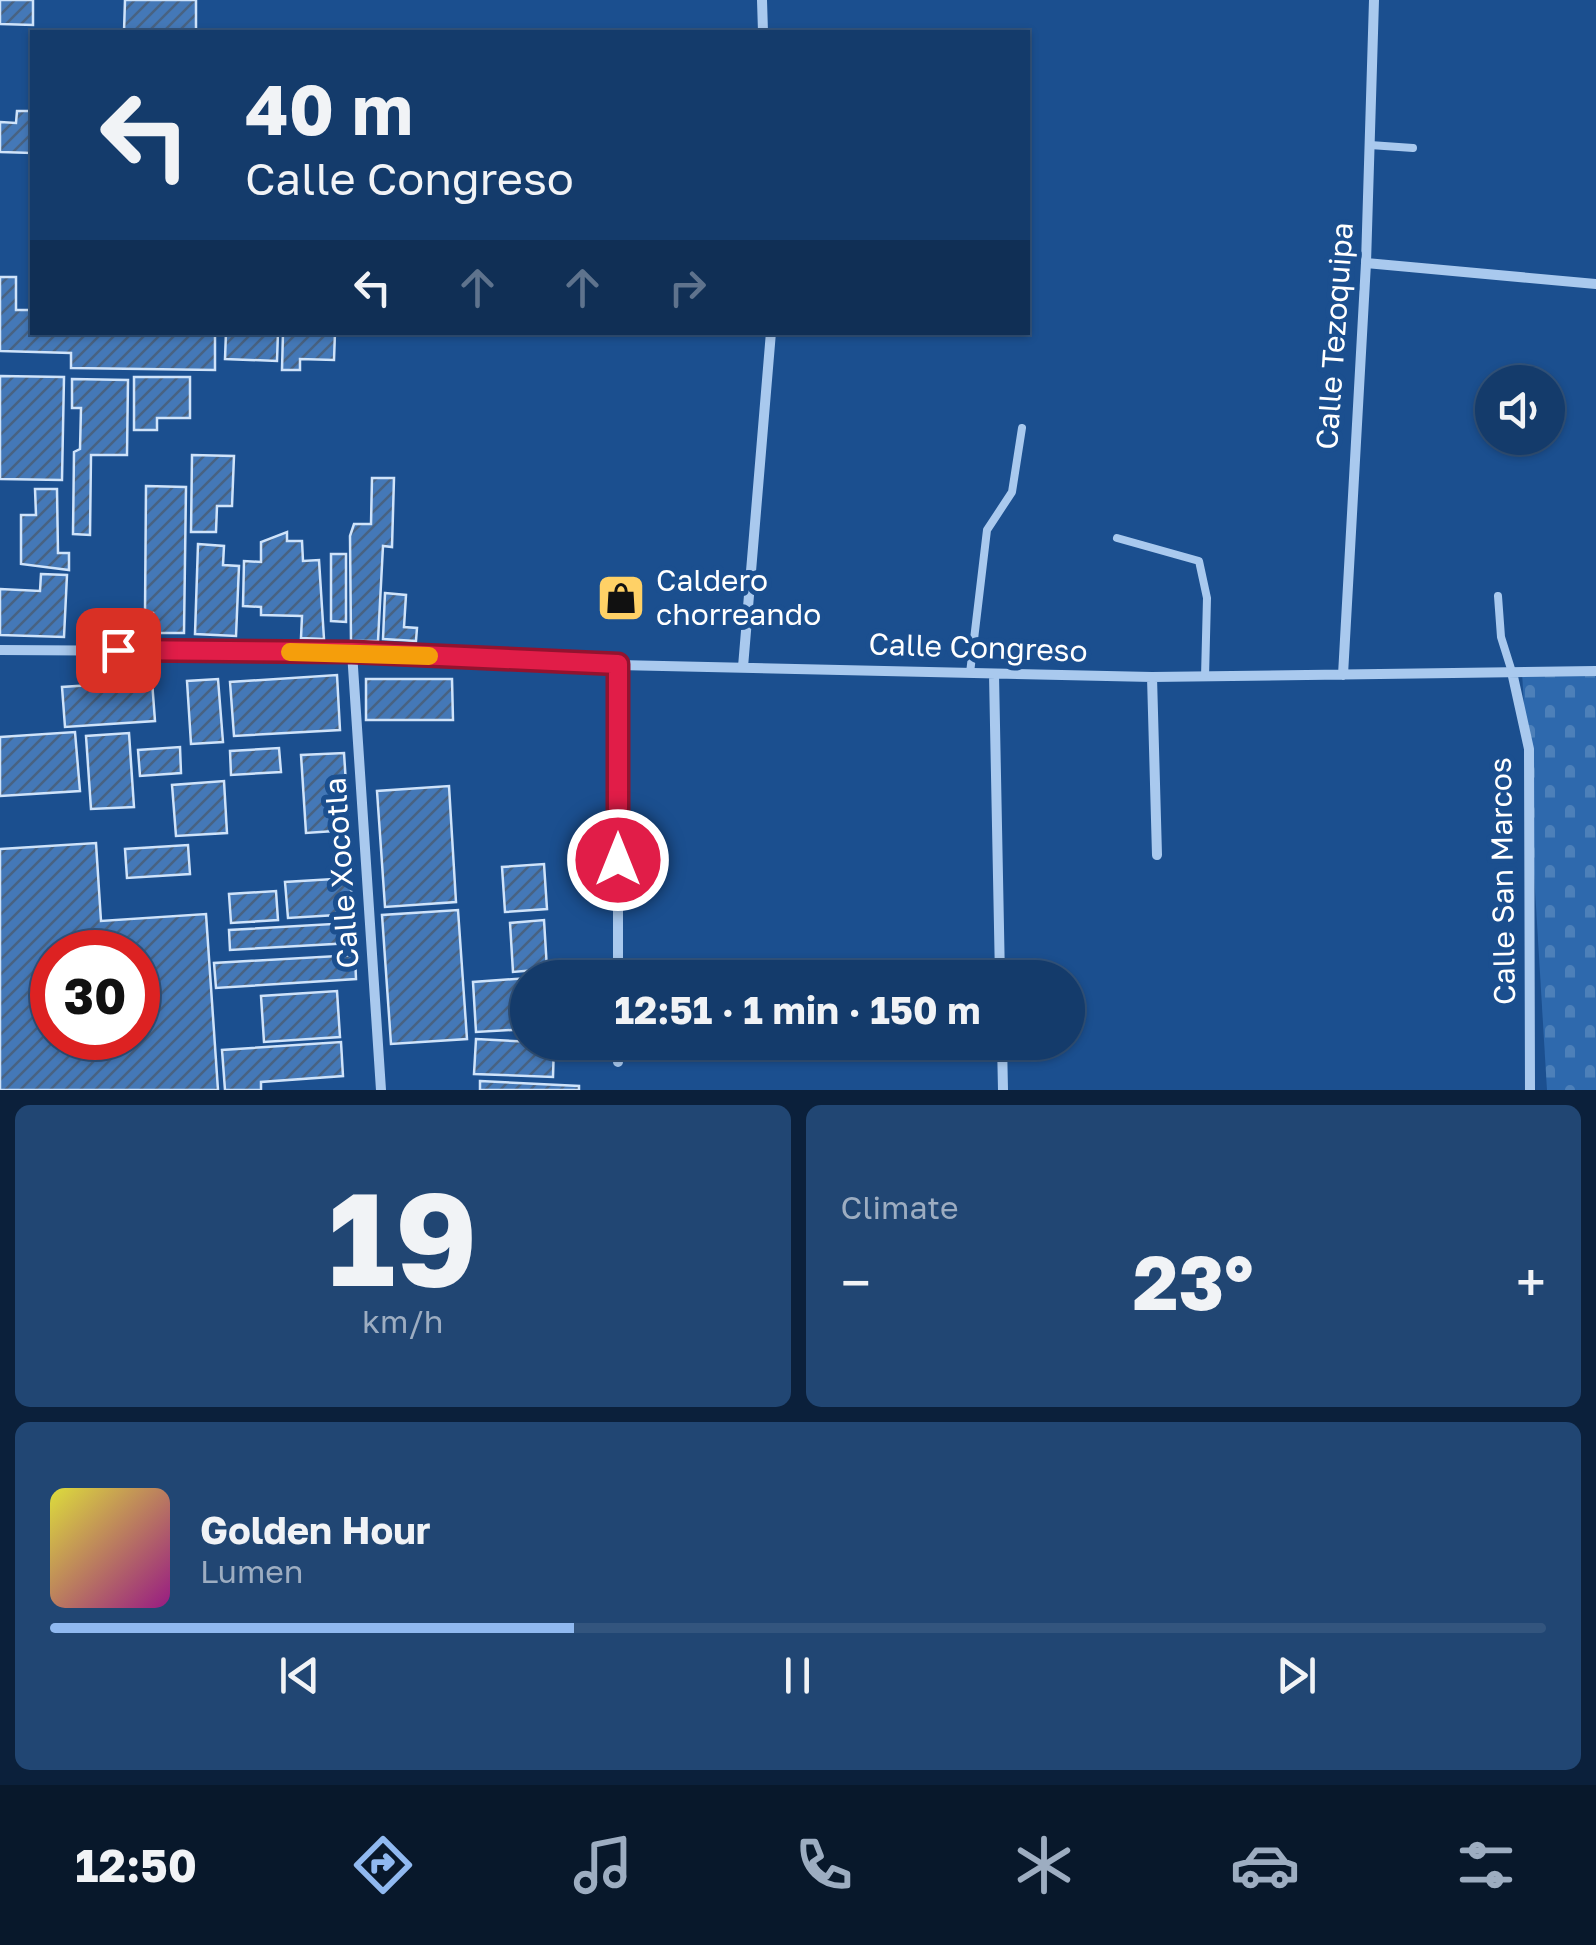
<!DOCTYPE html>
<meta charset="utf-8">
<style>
body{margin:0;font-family:"Golos Text",sans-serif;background:#214673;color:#f1f3f6;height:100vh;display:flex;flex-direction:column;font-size:38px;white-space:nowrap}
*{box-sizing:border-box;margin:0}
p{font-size:32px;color:#9dadc1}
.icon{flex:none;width:55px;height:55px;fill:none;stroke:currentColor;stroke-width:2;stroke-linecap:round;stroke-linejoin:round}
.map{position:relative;height:1090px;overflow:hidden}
.sheet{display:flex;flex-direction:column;gap:15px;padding:15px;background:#0b203b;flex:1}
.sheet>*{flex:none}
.top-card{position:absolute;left:30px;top:30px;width:1000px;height:305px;border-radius:0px;box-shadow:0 2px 8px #0004,0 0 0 2px #33557e;background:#143b6b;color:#f1f3f6;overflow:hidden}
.buttons{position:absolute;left:1475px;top:365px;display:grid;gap:20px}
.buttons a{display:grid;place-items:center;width:90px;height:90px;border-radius:50%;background:#143b6b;box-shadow:0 2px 8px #0004,0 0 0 2px #33557e;font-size:50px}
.speed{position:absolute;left:30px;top:930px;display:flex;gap:20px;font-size:50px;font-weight:700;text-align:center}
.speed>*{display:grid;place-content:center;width:130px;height:130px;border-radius:50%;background:#143b6b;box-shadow:0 2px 8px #0004,0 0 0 2px #33557e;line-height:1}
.speed .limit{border:15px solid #d22;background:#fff;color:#111}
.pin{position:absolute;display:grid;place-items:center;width:85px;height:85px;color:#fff;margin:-42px;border-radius:20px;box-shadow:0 5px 15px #0006}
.me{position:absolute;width:110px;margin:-55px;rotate:0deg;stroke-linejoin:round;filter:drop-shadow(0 0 8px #0008)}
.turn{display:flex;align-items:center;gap:35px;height:210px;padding:0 50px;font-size:45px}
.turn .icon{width:130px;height:130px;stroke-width:2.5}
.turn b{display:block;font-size:70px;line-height:85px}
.lanes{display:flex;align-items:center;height:95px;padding:0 50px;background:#0003;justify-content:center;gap:50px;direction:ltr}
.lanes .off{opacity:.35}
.big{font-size:75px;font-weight:700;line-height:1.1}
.sheet .widget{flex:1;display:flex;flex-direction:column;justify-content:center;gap:15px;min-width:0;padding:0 35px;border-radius:15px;background:#214673}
.sheet .dial{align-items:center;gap:0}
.dial b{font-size:130px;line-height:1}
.song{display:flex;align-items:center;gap:30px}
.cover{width:120px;height:120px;border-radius:15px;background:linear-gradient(135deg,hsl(60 70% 55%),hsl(310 70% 35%))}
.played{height:10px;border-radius:5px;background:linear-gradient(90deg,#90b9f0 35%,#33557e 35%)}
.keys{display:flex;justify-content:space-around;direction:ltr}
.heat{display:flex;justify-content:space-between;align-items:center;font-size:55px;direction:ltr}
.sheet .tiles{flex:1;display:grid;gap:15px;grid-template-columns:1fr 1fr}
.widget:last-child{grid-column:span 2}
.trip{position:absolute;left:510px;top:960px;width:575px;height:100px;border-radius:50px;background:#143b6b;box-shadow:0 2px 8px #0004,0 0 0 2px #33557e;font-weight:700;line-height:100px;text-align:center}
.dock{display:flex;height:160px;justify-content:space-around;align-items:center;background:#08182b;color:#9dadc1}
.dock .icon{width:70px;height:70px}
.dock .current{color:#90b9f0}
.dock b{font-size:45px;color:#f1f3f6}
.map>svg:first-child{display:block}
.cemetery{fill:url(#cemetery-stones)}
.building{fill:url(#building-hatch);stroke:#cfe3fa;stroke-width:2.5;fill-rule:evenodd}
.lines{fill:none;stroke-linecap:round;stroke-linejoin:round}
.service{stroke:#a9c9ee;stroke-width:8}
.minor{stroke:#a9c9ee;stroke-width:10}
.route-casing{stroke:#92132f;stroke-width:25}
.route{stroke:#e11d48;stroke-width:18}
.slow{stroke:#f59e0b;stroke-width:18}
.labels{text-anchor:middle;stroke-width:10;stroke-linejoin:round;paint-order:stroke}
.street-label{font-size:30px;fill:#fff;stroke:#1b4f8f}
.poi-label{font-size:30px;fill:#fff;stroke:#1b4f8f;text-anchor:start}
</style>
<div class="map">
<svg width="1596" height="1090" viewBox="0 0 1596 1090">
<defs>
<pattern id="cemetery-stones" width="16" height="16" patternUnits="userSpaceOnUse" patternTransform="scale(2.5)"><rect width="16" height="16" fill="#2e69ad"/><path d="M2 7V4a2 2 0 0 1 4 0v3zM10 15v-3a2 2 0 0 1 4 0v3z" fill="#4d80b9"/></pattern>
<pattern id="building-hatch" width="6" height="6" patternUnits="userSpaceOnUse" patternTransform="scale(2.5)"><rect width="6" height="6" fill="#4478b7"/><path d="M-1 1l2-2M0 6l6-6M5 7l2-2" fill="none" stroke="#486282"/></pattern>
</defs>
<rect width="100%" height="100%" fill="#1b4f8f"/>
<!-- cemetery -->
<path class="cemetery" d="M1596 671V1090H1547L1522 672Z"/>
<!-- building -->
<path class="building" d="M0 0H33V25L0 24Z
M125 0H196V32H124Z
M17 111H32V153L0 152V122L16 123Z
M0 277H16V310H32V332H215V370L71 368V353L0 351Z
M226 332H278L277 361 225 359Z
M283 332H335L334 360 300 359V370H282Z
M0 376 64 377 62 480 0 479Z
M134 377H190V418H157V430H134Z
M72 379 128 380 127 455H91L90 535 73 534 74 452 80 449 81 408H72Z
M192 455 234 456 232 506H217L216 532H191Z
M372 478H394L392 547 383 546 378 641H351L350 536 354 524H371Z
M146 486 186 487 184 633H153V613H145Z
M35 489H57L58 553H69V570L21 564V515H36Z
M287 532V541H302L303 561 319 560 324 639 301 638 302 616 261 615V607L243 606 244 561 261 562V542Z
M198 544 224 546 223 565 239 566 236 636 195 634Z
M331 554H346V622L331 621Z
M41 574 67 575 64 637 0 635V589L40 591Z
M385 593 406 595 404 627 417 628 416 641 383 639Z
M337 675 340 730 234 736 230 682Z
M218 679 223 742 191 744 187 681Z
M366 679H452L453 720H366Z
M152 681 155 721 65 727 62 687Z
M75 732 80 791 0 796V737Z
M129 733 134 807 91 809 86 736Z
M180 747 181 773 140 776 138 750Z
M279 748 281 772 231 775 230 751Z
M344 753 349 830 306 833 301 755Z
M224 781 227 833 176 836 172 785Z
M449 786 456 902 385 907 377 791Z
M96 843 101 921 206 914 218 1090H0V849ZM52 952H138V1038H52Z
M188 845 190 874 127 878 125 849Z
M544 864 547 909 505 912 502 867Z
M350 878 353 914 288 918 285 882Z
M276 891 278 920 231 923 229 894Z
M458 910 467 1039 391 1044 382 915Z
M544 920 547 969 513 972 510 923Z
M350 923 351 943 230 950 229 930Z
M355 955 356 979 216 988 214 963Z
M528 978V1029L476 1032 473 982Z
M337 991 340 1037 264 1042 261 996Z
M476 1039 554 1043 553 1077 474 1074Z
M341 1042 343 1076 261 1082V1090H225L222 1050Z
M480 1081 579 1086V1090H480Z"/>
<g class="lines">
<!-- service -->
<path class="service" d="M1370 145 1413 148
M1117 538 1199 561 1207 598 1205 677
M1498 596 1501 637 1512 672
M970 673 987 530 1012 492 1022 428"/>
<!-- minor -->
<path class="minor" d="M762 0 763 32
M1366 263 1596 284
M0 650 352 652 618 665 1152 677 1596 671
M352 652 381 1090
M618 665V978
M743 667 771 332
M1512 672 1529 749 1530 1090
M994 674 1000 978
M1343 675 1366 263 1374 0
M1152 677 1157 855
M618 1042V1062
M1002 1042 1003 1090"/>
</g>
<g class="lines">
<!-- route casing -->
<g class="route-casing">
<path id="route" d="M118 650 352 652 618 664V860"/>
</g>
<!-- route -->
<use href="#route" class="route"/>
<!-- slow -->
<path class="slow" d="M290 652 429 656"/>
</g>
<!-- icons -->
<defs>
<g id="shop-square" transform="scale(2.5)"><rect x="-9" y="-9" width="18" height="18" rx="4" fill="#ffd166" stroke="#1b4f8f"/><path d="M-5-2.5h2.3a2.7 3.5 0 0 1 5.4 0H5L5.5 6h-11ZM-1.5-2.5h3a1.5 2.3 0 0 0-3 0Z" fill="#111"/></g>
</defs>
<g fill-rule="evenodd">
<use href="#shop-square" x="621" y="598"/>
</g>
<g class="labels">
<!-- street labels -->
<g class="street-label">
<text transform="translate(1335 336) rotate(-86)" y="10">Calle Tezoquipa</text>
<text transform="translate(978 648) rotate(2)" y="10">Calle Congreso</text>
<text transform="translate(342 873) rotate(-94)" y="10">Calle Xocotla</text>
<text transform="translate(1503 881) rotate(-91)" y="10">Calle San Marcos</text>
</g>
<!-- poi labels -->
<g class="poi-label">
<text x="656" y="591">Caldero<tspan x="656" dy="34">chorreando</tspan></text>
</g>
</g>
</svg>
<div class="buttons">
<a><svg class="icon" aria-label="sound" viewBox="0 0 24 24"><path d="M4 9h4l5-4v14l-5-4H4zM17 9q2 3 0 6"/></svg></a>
</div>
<div class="speed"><div class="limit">30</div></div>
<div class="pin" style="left:118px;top:650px;background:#d93025"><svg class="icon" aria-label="arrive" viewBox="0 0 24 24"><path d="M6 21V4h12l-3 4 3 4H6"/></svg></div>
<svg class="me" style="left:618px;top:860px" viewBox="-20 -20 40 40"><circle r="17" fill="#e11d48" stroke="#fff" stroke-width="3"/><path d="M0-11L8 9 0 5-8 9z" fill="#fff"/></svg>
<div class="trip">12:51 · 1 min · 150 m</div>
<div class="top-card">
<div class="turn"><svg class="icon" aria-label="left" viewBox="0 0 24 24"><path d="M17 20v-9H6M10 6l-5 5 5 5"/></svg><div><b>40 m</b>Calle Congreso</div></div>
<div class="lanes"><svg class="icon" aria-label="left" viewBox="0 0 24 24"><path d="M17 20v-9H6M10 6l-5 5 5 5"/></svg><svg class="icon off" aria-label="ahead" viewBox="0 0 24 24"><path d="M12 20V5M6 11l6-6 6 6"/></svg><svg class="icon off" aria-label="ahead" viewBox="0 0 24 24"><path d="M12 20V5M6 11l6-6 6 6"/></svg><svg class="icon off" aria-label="right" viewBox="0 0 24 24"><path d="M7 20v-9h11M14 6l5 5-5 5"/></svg></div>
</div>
</div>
<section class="sheet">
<div class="tiles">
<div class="widget dial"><b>19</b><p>km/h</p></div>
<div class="widget"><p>Climate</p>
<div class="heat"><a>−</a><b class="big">23°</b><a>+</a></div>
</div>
<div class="widget">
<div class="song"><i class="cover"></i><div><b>Golden Hour</b><p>Lumen</p></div></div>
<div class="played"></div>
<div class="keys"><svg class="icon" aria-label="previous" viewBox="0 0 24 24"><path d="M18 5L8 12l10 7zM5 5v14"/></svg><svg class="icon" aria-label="pause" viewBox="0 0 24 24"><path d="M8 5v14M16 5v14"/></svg><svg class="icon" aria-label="next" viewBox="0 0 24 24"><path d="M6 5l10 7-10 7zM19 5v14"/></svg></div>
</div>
</div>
</section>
<nav class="dock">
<b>12:50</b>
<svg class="icon current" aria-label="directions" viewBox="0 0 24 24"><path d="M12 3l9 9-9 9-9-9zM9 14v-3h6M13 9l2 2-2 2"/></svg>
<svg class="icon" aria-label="music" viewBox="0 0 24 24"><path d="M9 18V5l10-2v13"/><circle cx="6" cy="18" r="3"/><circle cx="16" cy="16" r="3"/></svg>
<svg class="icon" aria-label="phone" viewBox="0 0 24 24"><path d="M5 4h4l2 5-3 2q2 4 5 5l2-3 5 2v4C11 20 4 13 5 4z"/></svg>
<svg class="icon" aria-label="climate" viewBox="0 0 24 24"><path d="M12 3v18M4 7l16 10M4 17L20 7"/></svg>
<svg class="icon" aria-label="car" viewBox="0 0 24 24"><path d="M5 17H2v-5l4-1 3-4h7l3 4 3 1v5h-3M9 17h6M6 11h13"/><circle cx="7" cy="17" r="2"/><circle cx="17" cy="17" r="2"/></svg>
<svg class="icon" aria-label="filters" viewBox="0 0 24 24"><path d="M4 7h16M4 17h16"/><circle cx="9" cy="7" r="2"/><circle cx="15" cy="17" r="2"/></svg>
</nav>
